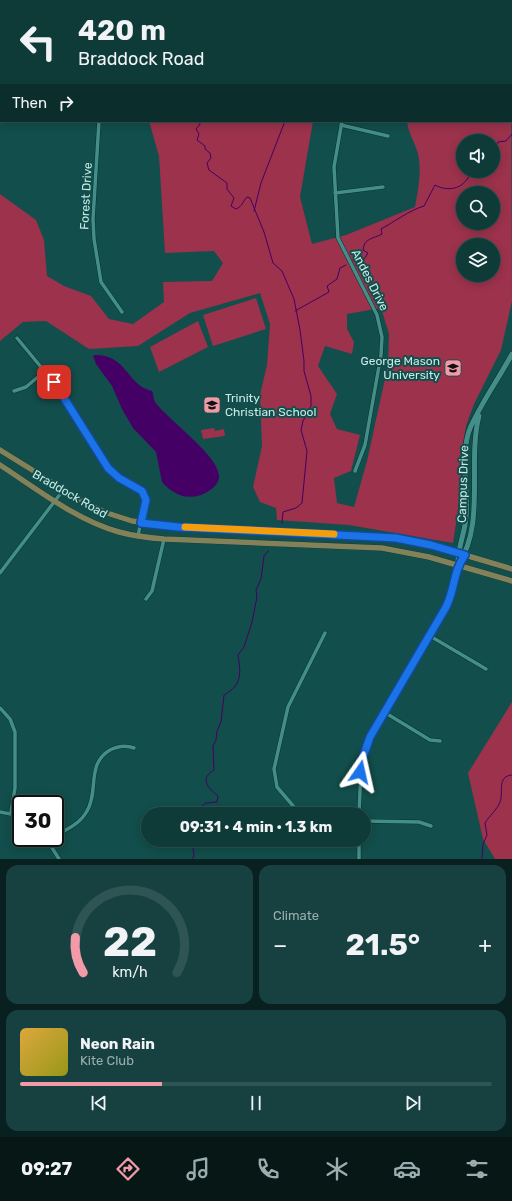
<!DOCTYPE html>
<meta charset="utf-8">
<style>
body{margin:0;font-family:Rubik,sans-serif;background:#174140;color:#f1f3f6;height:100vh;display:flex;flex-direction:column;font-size:15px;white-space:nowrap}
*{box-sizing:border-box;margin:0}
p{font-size:13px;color:#9badae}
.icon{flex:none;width:22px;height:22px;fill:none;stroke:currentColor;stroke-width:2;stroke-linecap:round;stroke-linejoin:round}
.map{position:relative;height:859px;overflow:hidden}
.side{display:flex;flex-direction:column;gap:6px;padding:6px;background:#08201f;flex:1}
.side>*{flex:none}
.guide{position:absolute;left:0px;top:0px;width:512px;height:122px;box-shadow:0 2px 10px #0003,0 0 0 1px #2e5453;background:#0e3a38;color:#f1f3f6;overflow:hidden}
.tools{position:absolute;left:456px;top:134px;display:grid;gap:8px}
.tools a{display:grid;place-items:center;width:44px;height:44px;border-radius:50%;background:#0e3a38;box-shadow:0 2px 10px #0003,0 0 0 1px #2e5453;font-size:20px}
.speed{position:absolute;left:12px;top:795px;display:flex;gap:8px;font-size:20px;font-weight:700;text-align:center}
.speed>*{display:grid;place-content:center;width:52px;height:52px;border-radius:50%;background:#0e3a38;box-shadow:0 2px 10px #0003,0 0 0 1px #2e5453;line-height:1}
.speed .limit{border:2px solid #111;border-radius:6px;background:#fff;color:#111}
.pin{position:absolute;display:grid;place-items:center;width:34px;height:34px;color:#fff;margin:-17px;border-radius:8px;box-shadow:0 2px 6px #0006}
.me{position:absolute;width:44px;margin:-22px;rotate:11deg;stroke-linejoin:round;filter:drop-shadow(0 0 3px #0008)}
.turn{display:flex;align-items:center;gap:14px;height:84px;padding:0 12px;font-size:18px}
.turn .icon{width:52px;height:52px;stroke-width:2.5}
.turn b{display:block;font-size:28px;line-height:34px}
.then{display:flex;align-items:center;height:38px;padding:0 12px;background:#0003;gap:8px;font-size:15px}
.big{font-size:30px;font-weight:700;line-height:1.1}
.side .widget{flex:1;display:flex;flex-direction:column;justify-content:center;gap:6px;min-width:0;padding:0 14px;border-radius:12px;background:#174140}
.side .dial{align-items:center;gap:0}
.dial svg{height:104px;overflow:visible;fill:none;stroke:#2e5453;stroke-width:7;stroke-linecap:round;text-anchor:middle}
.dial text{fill:#f1f3f6;stroke:none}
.song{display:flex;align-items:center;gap:12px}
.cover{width:48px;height:48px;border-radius:6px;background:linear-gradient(135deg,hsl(40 70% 55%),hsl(60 70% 35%))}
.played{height:4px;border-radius:2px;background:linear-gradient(90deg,#f39aa8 30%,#2e5453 30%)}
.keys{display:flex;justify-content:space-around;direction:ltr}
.heat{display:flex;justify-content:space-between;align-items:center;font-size:22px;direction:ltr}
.side .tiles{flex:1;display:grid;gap:6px;grid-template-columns:1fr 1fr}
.widget:last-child{grid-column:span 2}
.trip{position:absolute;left:141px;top:807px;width:230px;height:40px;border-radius:20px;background:#0e3a38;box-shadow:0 2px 10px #0003,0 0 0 1px #2e5453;font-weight:700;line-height:40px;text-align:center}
.dock{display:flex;height:64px;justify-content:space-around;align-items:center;background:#061716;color:#9badae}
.dock .icon{width:28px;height:28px}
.dock .active{color:#f39aa8}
.dock b{font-size:18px;color:#f1f3f6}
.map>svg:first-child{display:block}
.green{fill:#9c324c;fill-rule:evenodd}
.water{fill:#450066}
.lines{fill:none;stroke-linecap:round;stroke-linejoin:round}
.stream{stroke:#450066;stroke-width:1}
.street-casing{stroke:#07322f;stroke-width:4.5}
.secondary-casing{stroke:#07322f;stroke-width:6}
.primary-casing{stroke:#07322f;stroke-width:6}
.street{stroke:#448e8a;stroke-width:3.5}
.secondary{stroke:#448e8a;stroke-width:5}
.primary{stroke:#828159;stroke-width:5.5}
.route-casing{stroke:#114b97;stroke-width:10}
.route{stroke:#1a73e8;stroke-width:7}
.slow{stroke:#f59e0b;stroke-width:7}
.labels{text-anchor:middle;stroke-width:4;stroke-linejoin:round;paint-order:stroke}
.street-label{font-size:12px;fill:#c7eae7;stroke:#124e4b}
.poi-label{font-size:12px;fill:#c7eae7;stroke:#124e4b;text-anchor:end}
</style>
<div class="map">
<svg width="512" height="859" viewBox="0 0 512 859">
<rect width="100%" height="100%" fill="#124e4b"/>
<!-- green -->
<path class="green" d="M75 0H197V1H76Z
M511 36 512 301 501 350 474 404 466 426 461 455V489L453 543 349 525 277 520 276 508 260 502 253 487 262 446 260 395 267 365 270 324 260 293 190 313 138 346 89 349 46 321 23 322 0 341V194L36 220 44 240 47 276 64 286 91 296 109 319 133 324 164 302 163 282 212 281 223 263 214 251 165 253 159 156 149 121H313L300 197 312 244 346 235 415 207C418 190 422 172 418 154 415 142 408 133 407 121H511ZM463 141H493V171H463ZM463 193H493V223H463ZM463 245H493V275H463ZM381 308 389 334 388 365 367 461 354 507 337 503 334 478 351 471 360 435 337 429 330 414 337 394 318 366 325 346 352 354 354 342 347 329V314Z
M256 298 266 329 213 346 203 315Z
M198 321 208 347 159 372 150 347Z
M214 428 215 431 224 429 225 436 203 439 201 430Z
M512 702V859H495L483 839 468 773Z"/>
<!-- water -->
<path class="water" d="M95 355C128 355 126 385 152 391 154 395 153 399 155 402 168 420 217 454 219 475 220 480 216 485 213 488 195 502 177 499 162 482L156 452 133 428 122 409 112 386 96 364 93 356Z"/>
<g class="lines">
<!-- stream -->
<path class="stream" d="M191 1V0
M324 1V0
M200 121V124L196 129 199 134 197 140 205 146V149L210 153 211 158 207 163 209 170 227 183V189L234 198 231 206 236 209C243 206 242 202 247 197L250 198 264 232 273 263 282 271 294 299 300 330 304 361V371L311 396V406L303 421 301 430 307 451 302 503 296 508 283 512 282 523
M493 160 498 158 500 152 496 147 498 142 506 141 512 134
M254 211 261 183 285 121
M353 260 357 257 359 261 365 258 368 253 363 250C364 238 373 239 382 234L381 229C394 222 410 210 424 206L435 185C450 193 466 188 471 171
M295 311 329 292 327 286 337 279 340 268 346 265
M199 814 198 809 206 803 217 802 218 796C208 788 199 779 214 770L213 746 216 740 217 731 221 722 224 695C242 685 241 674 238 655L244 647 252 622 257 597 256 590 261 579 264 556 268 551
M192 859 194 856 192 840
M482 859 483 844 487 835 485 823C489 816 497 810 500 802 504 793 496 776 512 775"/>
<!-- street casing -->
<g class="street-casing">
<path id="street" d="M8 0 9 1
M226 0V1
M394 0 395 1
M456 0 457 1
M287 1V0
M363 1V0
M0 16H1
M99 121 93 219 94 239 101 282 122 312
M342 121 334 167 338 238 377 315 382 337 381 355 365 445 355 471
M341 125 388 136
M335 193 383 187
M17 338 60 390 108 468 119 478 142 491 145 500 138 536
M14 391 26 387 45 371
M0 573 64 489
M146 599 152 591 164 539
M430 636 486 669
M0 708 10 719 15 732V788L11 812
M384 712 430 740 440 741
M0 812 21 816
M300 814 277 787 274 769 288 707 325 633
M359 814 361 768 370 737 448 603 453 591 458 565
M364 821 419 822 431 826
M55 836C67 829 80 824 87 811 99 791 86 764 110 750 118 746 126 745 134 748
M46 838 59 859
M359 859V840"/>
</g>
<!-- secondary casing -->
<g class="secondary-casing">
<path id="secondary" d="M458 565C457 548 465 534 466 517 469 488 459 453 471 426 483 400 499 378 512 354
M458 565C486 524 467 463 479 416"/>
</g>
<!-- primary casing -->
<g class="primary-casing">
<path id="primary" d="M0 450 84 502 107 513 132 521 178 527 396 538 431 545 512 569
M0 465C37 489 76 520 119 532 134 536 149 538 164 539L382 548 429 557 512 581"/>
</g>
<!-- street -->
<use href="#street" class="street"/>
<!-- secondary -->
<use href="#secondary" class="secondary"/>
<!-- primary -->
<use href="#primary" class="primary"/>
</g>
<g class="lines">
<!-- route casing -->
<g class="route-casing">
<path id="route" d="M54 382 108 468 119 478 142 491 146 500 141 523 178 527 396 538 431 545 465 555C453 571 455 590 446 607L370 737 362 760 360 772"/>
</g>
<!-- route -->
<use href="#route" class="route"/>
<!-- slow -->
<path class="slow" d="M185 527 334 534"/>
</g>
<!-- icons -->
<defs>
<g id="university-square" transform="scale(0.9)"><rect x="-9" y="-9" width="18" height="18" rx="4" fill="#f39aa8" stroke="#124e4b"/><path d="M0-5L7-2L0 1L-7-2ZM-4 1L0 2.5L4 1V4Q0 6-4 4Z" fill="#111"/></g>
<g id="school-square" transform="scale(0.9)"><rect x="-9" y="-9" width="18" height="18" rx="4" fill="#f39aa8" stroke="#124e4b"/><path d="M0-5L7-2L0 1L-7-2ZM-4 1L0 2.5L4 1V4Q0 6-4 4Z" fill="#111"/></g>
</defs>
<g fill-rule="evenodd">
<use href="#university-square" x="453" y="368"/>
<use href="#school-square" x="212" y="405"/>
</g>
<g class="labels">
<!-- street labels -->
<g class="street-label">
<text transform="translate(86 196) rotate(-87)" y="4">Forest Drive</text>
<text transform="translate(370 280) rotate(63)" y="4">Andes Drive</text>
<text transform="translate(463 484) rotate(-88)" y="4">Campus Drive</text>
<text transform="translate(70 494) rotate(30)" y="4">Braddock Road</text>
</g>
<!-- poi labels -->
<g class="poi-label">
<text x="440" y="365">George Mason<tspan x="440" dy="14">University</tspan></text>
<text x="225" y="402" text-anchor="start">Trinity<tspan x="225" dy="14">Christian School</tspan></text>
</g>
</g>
</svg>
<div class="tools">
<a><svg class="icon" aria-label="sound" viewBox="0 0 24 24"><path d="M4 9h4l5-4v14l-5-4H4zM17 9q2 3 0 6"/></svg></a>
<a><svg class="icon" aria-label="search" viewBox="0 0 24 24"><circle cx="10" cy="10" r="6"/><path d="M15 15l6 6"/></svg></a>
<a><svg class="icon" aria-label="layers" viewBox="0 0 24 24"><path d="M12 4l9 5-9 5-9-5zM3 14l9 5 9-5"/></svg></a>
</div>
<div class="speed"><div class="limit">30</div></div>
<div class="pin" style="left:54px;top:382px;background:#d93025"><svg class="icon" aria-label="arrive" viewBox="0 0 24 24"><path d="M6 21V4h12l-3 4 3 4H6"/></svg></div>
<svg class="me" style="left:360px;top:772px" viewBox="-20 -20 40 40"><path d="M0-17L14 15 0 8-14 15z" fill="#1a73e8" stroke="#fff" stroke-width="4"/></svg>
<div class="trip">09:31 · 4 min · 1.3 km</div>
<div class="guide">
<div class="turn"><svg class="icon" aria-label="left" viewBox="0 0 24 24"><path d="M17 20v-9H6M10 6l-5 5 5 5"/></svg><div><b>420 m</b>Braddock Road</div></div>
<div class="then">Then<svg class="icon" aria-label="right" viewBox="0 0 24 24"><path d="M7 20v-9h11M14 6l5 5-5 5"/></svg></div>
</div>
</div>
<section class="side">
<div class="tiles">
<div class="widget dial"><svg viewBox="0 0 100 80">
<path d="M14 69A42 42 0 1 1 86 69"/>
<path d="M14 69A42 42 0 0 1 8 42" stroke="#f39aa8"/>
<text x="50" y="56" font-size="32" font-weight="700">22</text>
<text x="50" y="72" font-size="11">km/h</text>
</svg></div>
<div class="widget"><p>Climate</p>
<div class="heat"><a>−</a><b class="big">21.5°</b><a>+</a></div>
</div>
<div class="widget">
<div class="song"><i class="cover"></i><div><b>Neon Rain</b><p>Kite Club</p></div></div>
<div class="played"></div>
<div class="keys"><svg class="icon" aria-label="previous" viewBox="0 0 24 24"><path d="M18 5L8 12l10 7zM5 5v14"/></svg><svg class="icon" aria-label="pause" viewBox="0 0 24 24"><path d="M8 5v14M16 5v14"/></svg><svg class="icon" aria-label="next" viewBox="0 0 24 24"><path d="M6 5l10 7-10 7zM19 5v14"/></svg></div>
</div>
</div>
</section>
<nav class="dock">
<b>09:27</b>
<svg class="icon active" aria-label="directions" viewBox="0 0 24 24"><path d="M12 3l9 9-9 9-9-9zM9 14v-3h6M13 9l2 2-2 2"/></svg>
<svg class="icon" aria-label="music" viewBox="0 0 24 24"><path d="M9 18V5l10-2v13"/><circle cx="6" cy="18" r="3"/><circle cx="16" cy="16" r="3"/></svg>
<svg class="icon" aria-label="phone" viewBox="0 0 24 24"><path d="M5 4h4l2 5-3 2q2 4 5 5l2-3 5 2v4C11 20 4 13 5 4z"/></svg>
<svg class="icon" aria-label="climate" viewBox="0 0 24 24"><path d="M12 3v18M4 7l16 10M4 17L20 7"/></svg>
<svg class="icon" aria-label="car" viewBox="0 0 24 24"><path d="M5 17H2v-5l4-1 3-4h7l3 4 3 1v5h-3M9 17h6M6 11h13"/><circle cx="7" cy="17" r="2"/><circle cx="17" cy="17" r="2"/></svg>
<svg class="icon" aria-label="filters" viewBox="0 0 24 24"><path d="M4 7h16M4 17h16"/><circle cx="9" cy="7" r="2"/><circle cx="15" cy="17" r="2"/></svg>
</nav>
